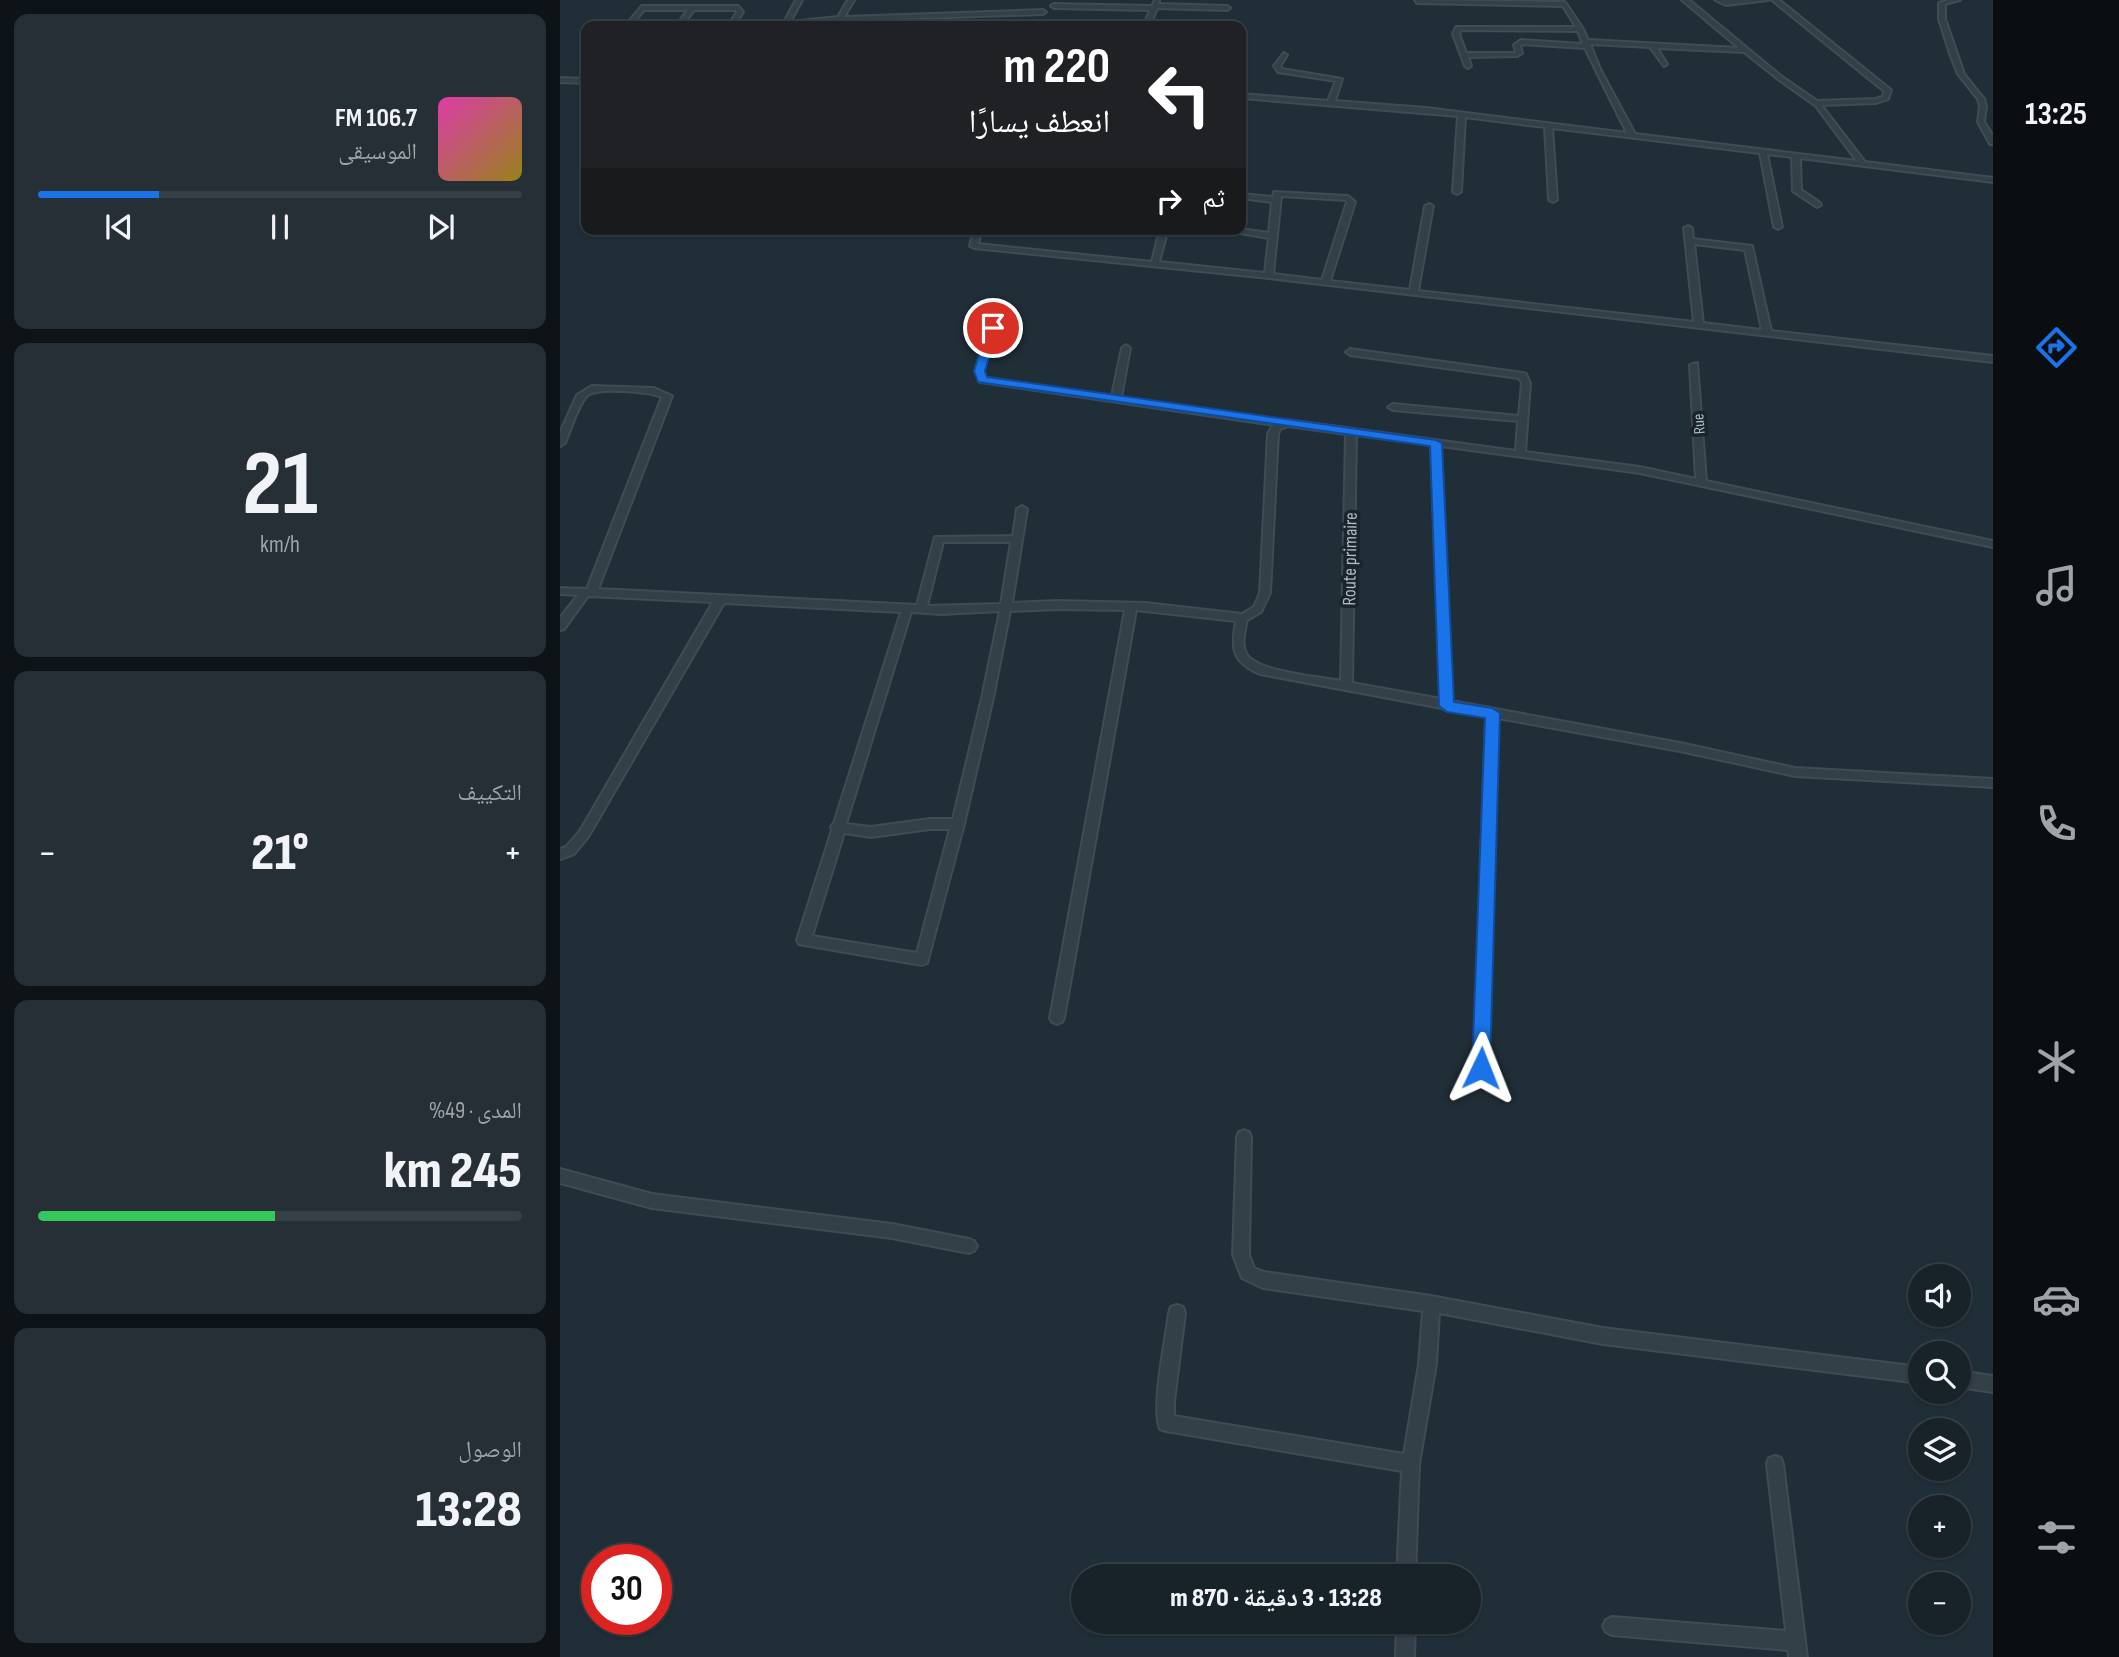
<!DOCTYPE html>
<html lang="ar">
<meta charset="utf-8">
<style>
body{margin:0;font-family:"Sofia Sans Condensed","Noto Naskh Arabic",sans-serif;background:#252f35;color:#f1f3f6;direction:rtl;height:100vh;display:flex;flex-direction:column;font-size:26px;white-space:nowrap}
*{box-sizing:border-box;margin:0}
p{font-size:23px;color:#9fa4a8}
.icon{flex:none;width:38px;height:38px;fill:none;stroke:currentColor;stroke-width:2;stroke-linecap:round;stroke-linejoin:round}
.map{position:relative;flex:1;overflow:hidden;direction:ltr}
.side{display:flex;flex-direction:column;gap:14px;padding:14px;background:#0d1317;width:560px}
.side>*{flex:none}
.top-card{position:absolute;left:21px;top:21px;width:665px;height:214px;border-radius:14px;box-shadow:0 2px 5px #0004,0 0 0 2px #363f46;direction:rtl;background:#202124;color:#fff;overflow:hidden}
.tools{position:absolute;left:1348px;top:1264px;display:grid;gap:14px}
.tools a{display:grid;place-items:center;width:63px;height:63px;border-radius:50%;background:#182229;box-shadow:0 2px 5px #0004,0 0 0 2px #363f46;font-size:35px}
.speed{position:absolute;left:21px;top:1544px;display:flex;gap:14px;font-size:35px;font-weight:700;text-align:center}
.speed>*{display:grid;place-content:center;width:91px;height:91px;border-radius:50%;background:#182229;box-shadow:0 2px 5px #0004,0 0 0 2px #363f46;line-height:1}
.speed .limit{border:10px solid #d22;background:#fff;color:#111}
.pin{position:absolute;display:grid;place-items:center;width:60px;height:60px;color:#fff;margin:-30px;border:4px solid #fff;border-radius:50%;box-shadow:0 2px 7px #0007}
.me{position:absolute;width:77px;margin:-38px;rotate:2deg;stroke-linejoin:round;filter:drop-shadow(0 0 5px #0008)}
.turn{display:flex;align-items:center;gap:24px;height:147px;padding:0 21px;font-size:32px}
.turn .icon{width:91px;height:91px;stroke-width:2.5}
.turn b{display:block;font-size:49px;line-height:60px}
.then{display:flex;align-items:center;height:66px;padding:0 21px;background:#0003;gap:14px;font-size:26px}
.big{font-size:52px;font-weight:800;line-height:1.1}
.side .tile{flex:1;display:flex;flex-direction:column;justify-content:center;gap:10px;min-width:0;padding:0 24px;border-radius:14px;background:#252f35}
.side .dial{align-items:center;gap:0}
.dial b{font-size:91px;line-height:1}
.song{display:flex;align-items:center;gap:21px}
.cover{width:84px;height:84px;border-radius:10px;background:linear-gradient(135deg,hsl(320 70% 55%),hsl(50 70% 35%))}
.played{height:7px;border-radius:4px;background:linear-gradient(90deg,#1a73e8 25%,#363f46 25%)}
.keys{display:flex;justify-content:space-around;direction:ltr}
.heat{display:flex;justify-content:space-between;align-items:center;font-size:38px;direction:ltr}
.charge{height:10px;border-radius:5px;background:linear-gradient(90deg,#34c759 49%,#363f46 0)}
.trip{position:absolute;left:511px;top:1564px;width:410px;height:70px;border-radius:35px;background:#182229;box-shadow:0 2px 5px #0004,0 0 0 2px #363f46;font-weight:800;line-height:70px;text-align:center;direction:rtl}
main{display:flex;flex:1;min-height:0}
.menu{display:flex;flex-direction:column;width:126px;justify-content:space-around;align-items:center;background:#0a0e10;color:#9fa4a8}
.menu .icon{width:49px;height:49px}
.menu .active{color:#1a73e8}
.menu b{font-size:32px;color:#f1f3f6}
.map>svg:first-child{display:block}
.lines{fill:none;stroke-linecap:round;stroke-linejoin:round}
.minor-casing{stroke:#404b54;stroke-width:4}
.minor{fill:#334048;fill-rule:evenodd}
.route{fill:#1a73e8;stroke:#114b97;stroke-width:2}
.labels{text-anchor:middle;stroke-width:7;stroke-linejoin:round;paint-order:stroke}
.far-street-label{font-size:16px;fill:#adbbc5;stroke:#19242c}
.street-label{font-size:19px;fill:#adbbc5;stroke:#19242c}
</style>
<main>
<nav class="menu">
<b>13:25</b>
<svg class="icon active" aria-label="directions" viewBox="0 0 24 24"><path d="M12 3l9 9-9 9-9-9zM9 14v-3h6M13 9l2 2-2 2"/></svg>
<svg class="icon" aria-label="music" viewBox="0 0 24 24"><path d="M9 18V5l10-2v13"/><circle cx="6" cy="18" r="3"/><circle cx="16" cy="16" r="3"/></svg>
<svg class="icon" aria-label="phone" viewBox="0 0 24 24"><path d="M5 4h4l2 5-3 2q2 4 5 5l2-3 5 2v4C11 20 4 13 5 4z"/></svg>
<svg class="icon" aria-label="climate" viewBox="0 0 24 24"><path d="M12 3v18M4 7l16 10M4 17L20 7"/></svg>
<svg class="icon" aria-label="car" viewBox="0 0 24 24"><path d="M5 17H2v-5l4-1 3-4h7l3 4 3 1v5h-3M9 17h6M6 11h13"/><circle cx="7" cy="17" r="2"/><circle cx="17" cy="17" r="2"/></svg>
<svg class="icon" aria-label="filters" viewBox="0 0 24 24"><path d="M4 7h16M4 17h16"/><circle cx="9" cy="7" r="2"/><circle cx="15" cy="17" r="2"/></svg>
</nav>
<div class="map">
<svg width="1433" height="1657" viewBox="0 0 1433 1657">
<rect width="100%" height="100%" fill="#202e37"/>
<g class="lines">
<!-- minor casing -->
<g class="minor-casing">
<path id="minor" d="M236 0H242L230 22 278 17 288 0H294L284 17 483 10 486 12 483 14 270 21 222 26Z
M595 0H599V4L667 6 670 8 667 10 597 8 590 26H584L590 10 494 8 491 6 494 4 592 6Z
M855 0 1005 2 1023 29 1028 40 1179 48 1122 0H1129L1222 77 1257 101 1315 99 1323 97 1324 91 1212 0H1219L1331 90 1328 99 1315 103 1261 105 1305 162 1433 178V182L1240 158 1241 190 1260 203 1261 205 1257 207 1233 191 1232 157 1207 154 1222 227 1218 229 1214 227 1200 153 992 128 997 200 993 202 989 200 985 127 905 117 901 192 897 194 893 192 898 116 681 98V94L768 101 776 81 718 72 714 66 724 53 727 55 720 66 722 69 782 79 775 101 866 108 1067 133 1025 48 962 44 960 46 962 53 957 56 908 57 911 66 908 68 905 66 893 34 896 27H1016L1003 6 857 3ZM901 30 1018 31 1023 44 961 40 954 45 956 52 954 53H906L899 34ZM1030 44 1090 47 1104 66 1107 64 1097 48 1184 52 1218 79 1256 106 1297 161 1075 134 1040 69Z
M1155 0H1208L1166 5Z
M1388 0H1400L1385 4V19L1404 74 1424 99 1426 106 1424 122 1433 136V144H1430L1418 122 1420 106 1418 99 1398 74 1390 54 1379 19V3Z
M82 6H178L183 12 174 26H168L177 12 176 10H134L122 26H116L128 10H84L71 26H65Z
M0 78 26 79V83L0 82Z
M714 192 788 196 795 202 770 281 850 290 865 206 869 204 873 206 858 291 1134 322 1124 228 1128 226 1132 228 1133 239 1192 246 1211 331 1433 356V362L709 278 414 248 410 246 414 229H422L418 244 592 262 600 229H608L599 262 705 273 709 238 657 229H680L709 233 712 202 681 198V194L713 197ZM721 196 786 200 787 202 762 280 713 274ZM1134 244 1185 250 1202 330 1143 323Z
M430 326 437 328 423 371 426 378 552 396 562 348 566 345 570 348 561 398 723 421 727 420 956 451 958 421 833 410 828 407 833 404 959 416 962 383 959 378 790 355 786 352 790 349 963 373 966 374 970 383 965 452 1080 467 1136 479 1130 365 1137 363 1146 481 1433 541V547L1080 473 881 446 892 701 1120 743 1235 768 1433 779V787L1235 776 1120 751 938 718 928 1068 926 1072 921 1074 916 1072 914 1068 926 716 891 709 887 711 882 708 700 674C672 662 671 649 676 621L576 610 504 1018 502 1022 497 1024 492 1022 490 1018 565 610 497 609 450 611 433 698 404 824 367 963 362 965 244 945 239 944 237 940 272 830 271 827 274 823 341 612 164 603 28 837 14 854 0 859V849L6 847 20 831 153 602 28 596 4 629 0 630V618L18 595 0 594V588L27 589 102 397C89 392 35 386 26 397 19 404 9 433 5 443L0 446V433L17 395 32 386 94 388 112 396 38 589 357 605 375 537 453 536 457 509 462 506 467 509 452 603 497 601 585 603 682 614 694 607 700 593 708 434 713 425 420 382 415 371ZM728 426 786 434 781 681C760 677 695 672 686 653 681 644 685 630 687 620L701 612 710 593 718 434 720 429ZM796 435 871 445 881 699 792 683ZM383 542H451L441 604 367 606ZM440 611 422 698 393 819H370L311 827 286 824 351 612 381 614ZM370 829H390L357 953 252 936 284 833 311 837Z
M684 1130 689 1132 691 1137 689 1255 694 1268 704 1272 871 1296 1043 1328 1360 1367V1383L1043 1344 879 1313 876 1364 859 1464 855 1577H837L842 1471 606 1431 600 1429C591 1407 606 1339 609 1313L611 1307 617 1305 623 1307 625 1313 614 1401V1416L844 1454 859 1364 863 1311 703 1288 682 1278 673 1255 677 1137 679 1132Z
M0 1169 92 1194 332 1224 409 1239 414 1241 417 1246 414 1251 409 1253 332 1238 92 1208 0 1183Z
M1398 1371 1433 1376V1392L1398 1387Z
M1215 1456 1221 1458 1223 1464 1247 1657H1229L1228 1650 1052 1635 1046 1632 1043 1626 1046 1620 1052 1617 1226 1631 1207 1464 1209 1458Z
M837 1622H855L854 1657H836Z"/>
</g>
<!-- minor -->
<use href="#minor" class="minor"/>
</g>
<!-- route -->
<path class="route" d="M433 325 438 328 425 371 427 377 876 440 882 443 894 702 932 708 940 713 930 1068 927 1074 921 1076 914 1074 912 1068 925 718 887 712 879 706 870 446 418 382 414 371 427 328Z"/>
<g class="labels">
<!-- far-street labels -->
<g class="far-street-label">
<text transform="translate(1138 424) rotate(-94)" y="6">Rue</text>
</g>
<!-- street labels -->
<g class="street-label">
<text transform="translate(789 559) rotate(-89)" y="7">Route primaire</text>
</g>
</g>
</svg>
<div class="tools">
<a><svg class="icon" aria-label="sound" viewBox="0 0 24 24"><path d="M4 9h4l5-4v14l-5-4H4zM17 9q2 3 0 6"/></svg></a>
<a><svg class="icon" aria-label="search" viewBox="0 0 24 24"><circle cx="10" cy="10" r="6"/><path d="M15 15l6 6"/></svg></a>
<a><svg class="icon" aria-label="layers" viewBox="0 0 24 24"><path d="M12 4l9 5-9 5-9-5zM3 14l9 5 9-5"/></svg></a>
<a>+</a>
<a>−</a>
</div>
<div class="speed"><div class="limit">30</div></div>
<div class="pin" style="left:433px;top:328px;background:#d93025"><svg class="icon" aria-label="arrive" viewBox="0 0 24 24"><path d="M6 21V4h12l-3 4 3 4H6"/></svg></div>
<svg class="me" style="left:921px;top:1068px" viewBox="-20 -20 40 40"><path d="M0-17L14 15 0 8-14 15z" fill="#1a73e8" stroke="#fff" stroke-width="4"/></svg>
<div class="trip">13:28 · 3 دقيقة · 870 m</div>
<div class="top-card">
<div class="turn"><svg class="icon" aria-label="left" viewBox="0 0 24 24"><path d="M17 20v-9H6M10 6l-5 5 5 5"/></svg><div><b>220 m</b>انعطف يسارًا</div></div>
<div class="then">ثم<svg class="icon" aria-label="right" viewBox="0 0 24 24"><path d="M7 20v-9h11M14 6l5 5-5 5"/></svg></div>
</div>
</div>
<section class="side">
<div class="tile">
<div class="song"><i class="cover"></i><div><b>106.7 FM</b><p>الموسيقى</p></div></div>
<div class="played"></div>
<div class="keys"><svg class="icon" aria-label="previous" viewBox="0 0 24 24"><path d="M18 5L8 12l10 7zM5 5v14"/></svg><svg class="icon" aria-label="pause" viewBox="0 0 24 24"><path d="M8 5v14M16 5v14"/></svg><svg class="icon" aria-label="next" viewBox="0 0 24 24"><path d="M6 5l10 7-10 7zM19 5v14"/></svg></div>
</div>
<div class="tile dial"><b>21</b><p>km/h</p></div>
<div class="tile"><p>التكييف</p>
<div class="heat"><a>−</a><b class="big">21°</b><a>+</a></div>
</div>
<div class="tile"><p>المدى · 49%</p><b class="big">245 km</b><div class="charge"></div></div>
<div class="tile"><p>الوصول</p><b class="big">13:28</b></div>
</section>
</main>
